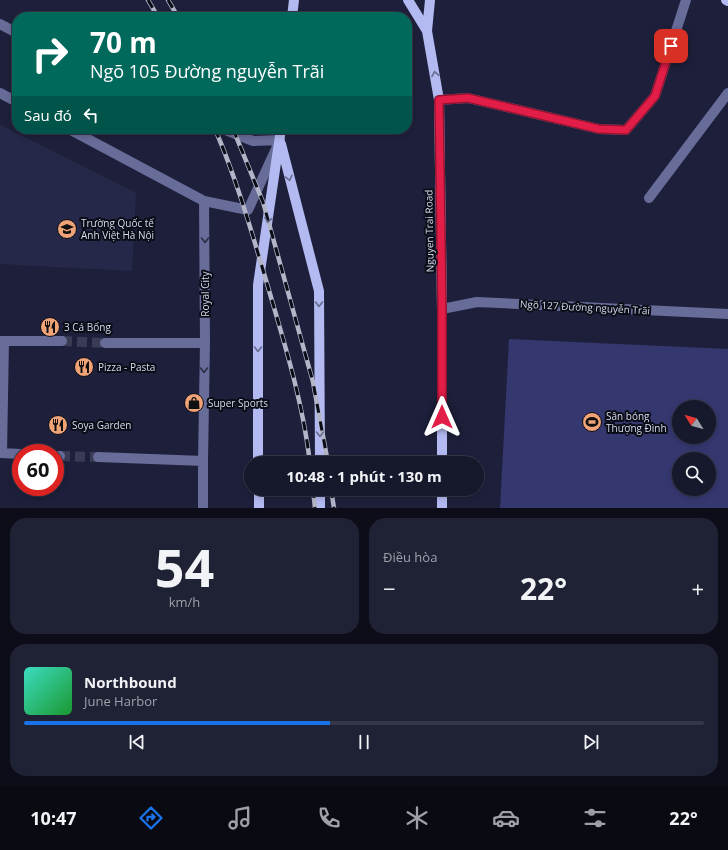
<!DOCTYPE html>
<html lang="vi">
<meta charset="utf-8">
<style>
body{margin:0;font-family:"Open Sans",sans-serif;background:#1f2134;color:#f1f3f6;height:100vh;display:flex;flex-direction:column;font-size:15px;white-space:nowrap}
*{box-sizing:border-box;margin:0}
p{font-size:13px;color:#9ea0a9}
.icon{flex:none;width:22px;height:22px;fill:none;stroke:currentColor;stroke-width:2;stroke-linecap:round;stroke-linejoin:round}
.map{position:relative;height:508px;overflow:hidden}
.panel{display:flex;flex-direction:column;gap:10px;padding:10px;background:#0c0d18;flex:1}
.panel>*{flex:none}
.top-card{position:absolute;left:12px;top:12px;width:400px;height:122px;border-radius:16px;box-shadow:0 2px 6px #0003,0 0 0 1px #353748;background:#00695c;color:#fff;overflow:hidden}
.needle{width:26px;rotate:307deg}
.tools{position:absolute;left:672px;top:400px;display:grid;gap:8px}
.tools a{display:grid;place-items:center;width:44px;height:44px;border-radius:50%;background:#16182c;box-shadow:0 2px 6px #0003,0 0 0 1px #353748;font-size:20px}
.speed{position:absolute;left:12px;top:444px;display:flex;gap:8px;font-size:20px;font-weight:700;text-align:center}
.speed>*{display:grid;place-content:center;width:52px;height:52px;border-radius:50%;background:#16182c;box-shadow:0 2px 6px #0003,0 0 0 1px #353748;line-height:1}
.speed .limit{border:6px solid #d22;background:#fff;color:#111}
.pin{position:absolute;display:grid;place-items:center;width:34px;height:34px;color:#fff;margin:-17px;border-radius:8px;box-shadow:0 2px 6px #0006}
.me{position:absolute;width:44px;margin:-22px;rotate:0deg;stroke-linejoin:round;filter:drop-shadow(0 0 3px #0008)}
.turn{display:flex;align-items:center;gap:14px;height:84px;padding:0 12px;font-size:18px}
.turn .icon{width:52px;height:52px;stroke-width:2.5}
.turn b{display:block;font-size:28px;line-height:34px}
.then{display:flex;align-items:center;height:38px;padding:0 12px;background:#0003;gap:8px;font-size:15px}
.big{font-size:30px;font-weight:700;line-height:1.1}
.panel .tile{flex:1;display:flex;flex-direction:column;justify-content:center;gap:6px;min-width:0;padding:0 14px;border-radius:16px;background:#1f2134}
.panel .dial{align-items:center;gap:0}
.dial b{font-size:52px;line-height:1}
.song{display:flex;align-items:center;gap:12px}
.cover{width:48px;height:48px;border-radius:6px;background:linear-gradient(135deg,hsl(170 70% 55%),hsl(130 70% 35%))}
.played{height:4px;border-radius:2px;background:linear-gradient(90deg,#1a73e8 45%,#353748 45%)}
.keys{display:flex;justify-content:space-around;direction:ltr}
.heat{display:flex;justify-content:space-between;align-items:center;font-size:22px;direction:ltr}
.panel .tiles{flex:1;display:grid;gap:10px;grid-template-columns:1fr 1fr}
.tile:last-child{grid-column:span 2}
.trip{position:absolute;left:244px;top:456px;width:240px;height:40px;border-radius:20px;background:#16182c;box-shadow:0 2px 6px #0003,0 0 0 1px #353748;font-weight:700;line-height:40px;text-align:center}
.tabs{display:flex;height:64px;justify-content:space-around;align-items:center;background:#090a12;color:#9ea0a9}
.tabs .icon{width:28px;height:28px}
.tabs .current{color:#1a73e8}
.tabs b{font-size:18px;color:#f1f3f6}
.map>svg:first-child{display:block}
.built{fill:#262849}
.green{fill:#35376f;fill-rule:evenodd}
.lines{fill:none;stroke-linecap:round;stroke-linejoin:round}
.minor-tunnel{stroke:#3a3c55;stroke-width:10;stroke-dasharray:10 5;stroke-linecap:butt}
.minor{stroke:#676c99;stroke-width:10}
.major{stroke:#b3baf2;stroke-width:10}
.rail-casing{stroke:#b3b6c9;stroke-width:4.5}
.rail{stroke:#0a0c17;stroke-width:3;stroke-dasharray:9;stroke-linecap:butt}
.oneway{stroke:#676c8f}
.oneway2{stroke:#2b2e44}
.route-casing{stroke:#92132f;stroke-width:10}
.route{stroke:#e11d48;stroke-width:7}
.labels{text-anchor:middle;stroke-width:4;stroke-linejoin:round;paint-order:stroke}
.poi-label{font-size:10px;fill:#d7daeb;stroke:#0a0c17;text-anchor:start}
.street-label{font-size:10px;fill:#d7daeb;stroke:#0a0c17}
</style>
<div class="map">
<svg width="728" height="508" viewBox="0 0 728 508">
<rect width="100%" height="100%" fill="#1e203b"/>
<!-- built -->
<path class="built" d="M0 125 136 193 132 271 0 264Z"/>
<!-- green -->
<path class="green" d="M509 339 728 349V508H500ZM679 407H709V437H679ZM679 459H709V489H679Z"/>
<g class="lines">
<!-- minor-tunnel -->
<path class="minor-tunnel" d="M62 341 105 343
M60 456 98 457"/>
<!-- minor -->
<path class="minor" d="M0 24 17 33
M0 93 17 102
M439 100 468 98 599 129 626 130 655 96 686 0
M69 129 204 201 248 210 280 140 253 141 223 129
M649 198 728 93
M442 309 477 302 728 314
M0 341H62
M105 343H205
M0 453 21 454
M2 453 4 341
M55 456H60
M98 457 203 461
M203 508V461L205 343 204 201"/>
<!-- major -->
<path class="major" d="M408 0 427 31
M430 0 427 31 439 100 442 309V463
M726 0 728 1
M292 17 294 0
M281 144 319 291 320 463
M258 463V285L281 129
M259 489V508
M320 489V508
M442 508V489"/>
<!-- rail casing -->
<g class="rail-casing">
<path id="rail" d="M148 0 158 17
M168 0 178 17
M215 129C237 180 252 233 268 287 285 345 303 403 310 463
M233 129 263 202 313 382 328 463
M313 489 315 508
M331 489 334 508"/>
</g>
<!-- rail -->
<use href="#rail" class="rail"/>
</g>
<!-- one-way arrows -->
<defs><path id="oneway-chevron" d="M-2-3.5L2.5 0L-2 3.5" fill="none" stroke-width="1.6" stroke-linecap="round" stroke-linejoin="round"/></defs>
<g class="oneway">
<use href="#oneway-chevron" transform="translate(435 74) rotate(-100)"/>
<use href="#oneway-chevron" transform="translate(289 178) rotate(76)"/>
<use href="#oneway-chevron" transform="translate(268 220) rotate(99)"/>
<use href="#oneway-chevron" transform="translate(319 304) rotate(90)"/>
<use href="#oneway-chevron" transform="translate(258 349) rotate(90)"/>
<use href="#oneway-chevron" transform="translate(320 434) rotate(90)"/>
</g>
<g class="oneway2">
<use href="#oneway-chevron" transform="translate(205 240) rotate(90)"/>
<use href="#oneway-chevron" transform="translate(204 370) rotate(91)"/>
</g>
<g class="lines">
<!-- route casing -->
<g class="route-casing">
<path id="route" d="M442 417V309L439 100 468 98 599 129 626 130 655 96 671 46"/>
</g>
<!-- route -->
<use href="#route" class="route"/>
</g>
<!-- icons -->
<defs>
<g id="school-disc" transform="scale(1)"><circle r="9.5" fill="#efa377" stroke="#0a0c17"/><path d="M0-5L7-2L0 1L-7-2ZM-4 1L0 2.5L4 1V4Q0 6-4 4Z" fill="#111"/></g>
<g id="restaurant-disc" transform="scale(1)"><circle r="9.5" fill="#efa377" stroke="#0a0c17"/><path d="M-5-6h1v4h1v-4h1v4h1v-4h1v5L-1.5 .5V6h-2V.5L-5-1ZM5-6V6H3V1.5H1.5Q1.5-4 5-6Z" fill="#111"/></g>
<g id="shop-disc" transform="scale(1)"><circle r="9.5" fill="#efa377" stroke="#0a0c17"/><path d="M-5-2.5h2.3a2.7 3.5 0 0 1 5.4 0H5L5.5 6h-11ZM-1.5-2.5h3a1.5 2.3 0 0 0-3 0Z" fill="#111"/></g>
<g id="stadium-disc" transform="scale(1)"><circle r="9.5" fill="#efa377" stroke="#0a0c17"/><path d="M0-5a6.5 5 0 1 0 0 10a6.5 5 0 1 0 0-10ZM-3.5-1.8h7v3.6h-7Z" fill="#111"/></g>
</defs>
<g fill-rule="evenodd">
<use href="#school-disc" x="67" y="229"/>
<use href="#restaurant-disc" x="50" y="327"/>
<use href="#restaurant-disc" x="84" y="367"/>
<use href="#shop-disc" x="194" y="403"/>
<use href="#stadium-disc" x="592" y="422"/>
<use href="#restaurant-disc" x="58" y="425"/>
</g>
<g class="labels">
<!-- poi labels -->
<g class="poi-label">
<text x="81" y="227">Trường Quốc tế<tspan x="81" dy="12">Anh Việt Hà Nội</tspan></text>
<text x="64" y="331">3 Cá Bống</text>
<text x="98" y="371">Pizza - Pasta</text>
<text x="208" y="407">Super Sports</text>
<text x="606" y="420">Sân bóng<tspan x="606" dy="12">Thượng Đình</tspan></text>
<text x="72" y="429">Soya Garden</text>
</g>
<!-- street labels -->
<g class="street-label">
<text transform="translate(429 231) rotate(-91)" y="4">Nguyen Trai Road</text>
<text transform="translate(205 294) rotate(-90)" y="4">Royal City</text>
<text transform="translate(585 307) rotate(3)" y="4">Ngõ 127 Đường nguyễn Trãi</text>
</g>
</g>
</svg>
<div class="tools">
<a><svg class="needle" viewBox="-14 -14 28 28"><path d="M0-13l5 13h-10z" fill="#e53935"/><path d="M0 13l5-13h-10z" fill="#9ea0a9"/></svg></a>
<a><svg class="icon" aria-label="search" viewBox="0 0 24 24"><circle cx="10" cy="10" r="6"/><path d="M15 15l6 6"/></svg></a>
</div>
<div class="speed"><div class="limit">60</div></div>
<div class="pin" style="left:671px;top:46px;background:#d93025"><svg class="icon" aria-label="arrive" viewBox="0 0 24 24"><path d="M6 21V4h12l-3 4 3 4H6"/></svg></div>
<svg class="me" style="left:442px;top:417px" viewBox="-20 -20 40 40"><path d="M0-17L14 15 0 8-14 15z" fill="#e11d48" stroke="#fff" stroke-width="4"/></svg>
<div class="trip">10:48 · 1 phút · 130 m</div>
<div class="top-card">
<div class="turn"><svg class="icon" aria-label="right" viewBox="0 0 24 24"><path d="M7 20v-9h11M14 6l5 5-5 5"/></svg><div><b>70 m</b>Ngõ 105 Đường nguyễn Trãi</div></div>
<div class="then">Sau đó<svg class="icon" aria-label="left" viewBox="0 0 24 24"><path d="M17 20v-9H6M10 6l-5 5 5 5"/></svg></div>
</div>
</div>
<section class="panel">
<div class="tiles">
<div class="tile dial"><b>54</b><p>km/h</p></div>
<div class="tile"><p>Điều hòa</p>
<div class="heat"><a>−</a><b class="big">22°</b><a>+</a></div>
</div>
<div class="tile">
<div class="song"><i class="cover"></i><div><b>Northbound</b><p>June Harbor</p></div></div>
<div class="played"></div>
<div class="keys"><svg class="icon" aria-label="previous" viewBox="0 0 24 24"><path d="M18 5L8 12l10 7zM5 5v14"/></svg><svg class="icon" aria-label="pause" viewBox="0 0 24 24"><path d="M8 5v14M16 5v14"/></svg><svg class="icon" aria-label="next" viewBox="0 0 24 24"><path d="M6 5l10 7-10 7zM19 5v14"/></svg></div>
</div>
</div>
</section>
<nav class="tabs">
<b>10:47</b>
<svg class="icon current" aria-label="directions" viewBox="0 0 24 24"><path d="M12 3l9 9-9 9-9-9zM9 14v-3h6M13 9l2 2-2 2"/></svg>
<svg class="icon" aria-label="music" viewBox="0 0 24 24"><path d="M9 18V5l10-2v13"/><circle cx="6" cy="18" r="3"/><circle cx="16" cy="16" r="3"/></svg>
<svg class="icon" aria-label="phone" viewBox="0 0 24 24"><path d="M5 4h4l2 5-3 2q2 4 5 5l2-3 5 2v4C11 20 4 13 5 4z"/></svg>
<svg class="icon" aria-label="climate" viewBox="0 0 24 24"><path d="M12 3v18M4 7l16 10M4 17L20 7"/></svg>
<svg class="icon" aria-label="car" viewBox="0 0 24 24"><path d="M5 17H2v-5l4-1 3-4h7l3 4 3 1v5h-3M9 17h6M6 11h13"/><circle cx="7" cy="17" r="2"/><circle cx="17" cy="17" r="2"/></svg>
<svg class="icon" aria-label="filters" viewBox="0 0 24 24"><path d="M4 7h16M4 17h16"/><circle cx="9" cy="7" r="2"/><circle cx="15" cy="17" r="2"/></svg>
<b>22°</b>
</nav>
